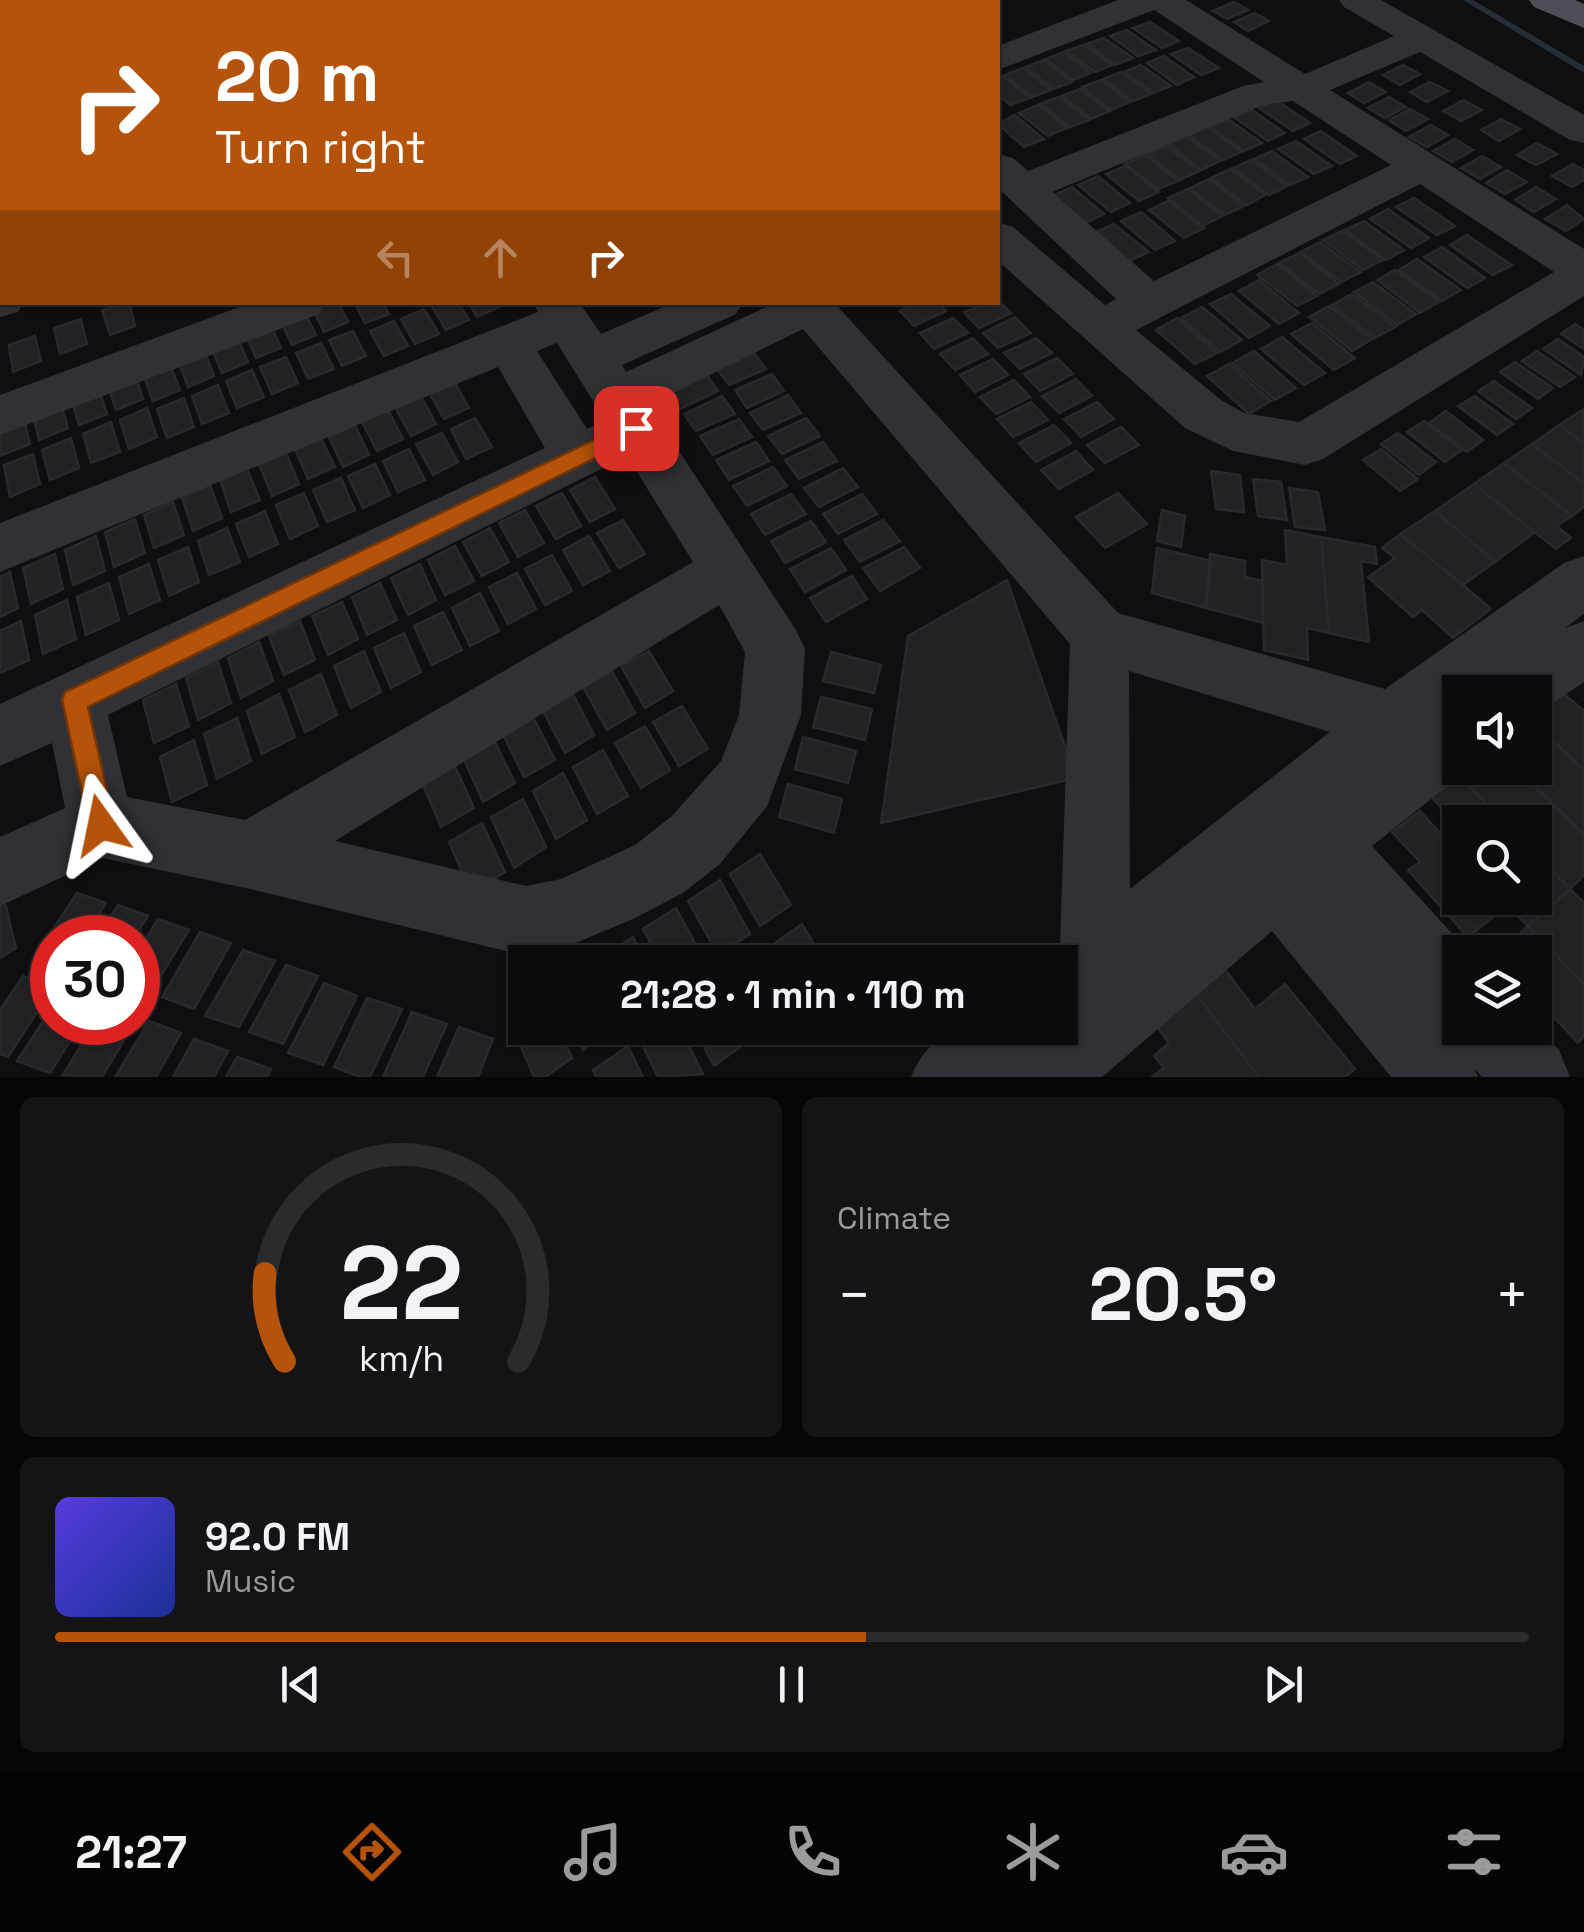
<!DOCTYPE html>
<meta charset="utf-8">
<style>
body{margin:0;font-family:"Space Grotesk",sans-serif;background:#141416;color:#f1f3f6;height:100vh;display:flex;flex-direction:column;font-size:38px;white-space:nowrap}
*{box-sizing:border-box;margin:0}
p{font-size:32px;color:#9a9b9d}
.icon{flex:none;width:55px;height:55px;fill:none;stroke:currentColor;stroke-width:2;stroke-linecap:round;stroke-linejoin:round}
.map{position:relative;height:1077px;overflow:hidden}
.sheet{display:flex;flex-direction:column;gap:20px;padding:20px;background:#060607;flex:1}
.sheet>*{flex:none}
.banner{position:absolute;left:0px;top:0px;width:1000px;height:305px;box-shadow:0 2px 8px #0004,0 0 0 2px #2b2b2e;background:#b45309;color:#fff;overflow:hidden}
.buttons{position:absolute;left:1442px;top:675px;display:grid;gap:20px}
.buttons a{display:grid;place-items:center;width:110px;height:110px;border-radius:0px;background:#0b0b0d;box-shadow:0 2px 8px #0004,0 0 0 2px #2b2b2e;font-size:50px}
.speed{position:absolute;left:30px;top:915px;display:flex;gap:20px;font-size:50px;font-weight:700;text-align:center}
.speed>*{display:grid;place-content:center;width:130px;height:130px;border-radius:50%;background:#0b0b0d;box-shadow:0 2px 8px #0004,0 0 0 2px #2b2b2e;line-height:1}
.speed .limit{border:15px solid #d22;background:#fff;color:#111}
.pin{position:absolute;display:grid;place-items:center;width:85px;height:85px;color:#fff;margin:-42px;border-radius:20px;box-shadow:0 5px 15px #0006}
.me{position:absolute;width:110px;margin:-55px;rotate:348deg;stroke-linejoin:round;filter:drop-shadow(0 0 8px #0008)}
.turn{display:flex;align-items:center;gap:35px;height:210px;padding:0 50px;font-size:45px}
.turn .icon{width:130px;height:130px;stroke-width:2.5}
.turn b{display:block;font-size:70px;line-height:85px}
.lanes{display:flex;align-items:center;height:95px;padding:0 50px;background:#0003;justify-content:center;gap:50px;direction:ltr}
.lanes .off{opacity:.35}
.big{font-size:75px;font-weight:600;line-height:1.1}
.sheet .tile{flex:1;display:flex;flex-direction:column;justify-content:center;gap:15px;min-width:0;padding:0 35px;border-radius:15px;background:#141416}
.sheet .dial{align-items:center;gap:0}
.dial svg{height:260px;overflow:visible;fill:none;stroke:#2b2b2e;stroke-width:7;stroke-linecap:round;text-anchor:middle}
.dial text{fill:#f1f3f6;stroke:none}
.song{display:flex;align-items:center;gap:30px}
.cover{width:120px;height:120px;border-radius:15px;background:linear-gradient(135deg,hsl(250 70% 55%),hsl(230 70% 35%))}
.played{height:10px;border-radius:5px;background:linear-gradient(90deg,#b45309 55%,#2b2b2e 55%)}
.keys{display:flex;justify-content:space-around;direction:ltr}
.heat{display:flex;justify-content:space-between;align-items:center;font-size:55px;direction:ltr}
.sheet .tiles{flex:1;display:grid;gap:20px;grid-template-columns:1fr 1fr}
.tile:last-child{grid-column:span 2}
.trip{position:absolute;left:508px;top:945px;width:570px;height:100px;border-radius:0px;background:#0b0b0d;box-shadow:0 2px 8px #0004,0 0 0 2px #2b2b2e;font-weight:600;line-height:100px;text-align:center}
.tabs{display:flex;height:160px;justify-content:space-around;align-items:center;background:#040405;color:#9a9b9d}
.tabs .icon{width:70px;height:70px}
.tabs .on{color:#b45309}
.tabs b{font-size:45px;color:#f1f3f6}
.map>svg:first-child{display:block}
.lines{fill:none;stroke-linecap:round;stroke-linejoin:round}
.stream{fill:#252d35;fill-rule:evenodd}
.building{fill:#222225;stroke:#29292d;stroke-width:2.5}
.minor{fill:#303136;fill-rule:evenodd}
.major{fill:#4c4d55;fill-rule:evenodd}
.route{fill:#b45309;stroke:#753606;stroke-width:2.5}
</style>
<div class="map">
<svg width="1584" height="1077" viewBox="0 0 1584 1077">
<rect width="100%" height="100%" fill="#0f0f11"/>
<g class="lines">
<!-- stream -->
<path class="stream" d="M1463 0H1473L1584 66V73Z"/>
</g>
<!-- building -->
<path class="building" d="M1234 2 1248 10 1227 19 1213 11Z
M1255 13 1269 21 1248 31 1234 22Z
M1150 22 1179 41 1162 48 1133 28Z
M1127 30 1156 50 1138 56 1110 36Z
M1104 38 1133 58 1115 65 1087 44Z
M1084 45 1112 65 1095 72 1066 51Z
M1188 48 1219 68 1201 75 1171 54Z
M1064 52 1091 73 1073 80 1046 59Z
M1164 56 1194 77 1177 85 1147 63Z
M1044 60 1072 82 1053 89 1026 67Z
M1141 65 1171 86 1153 93 1124 72Z
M1403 65 1420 74 1400 85 1383 75Z
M1023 68 1051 90 1032 97 1005 75Z
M1121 72 1151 94 1133 101 1103 79Z
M1002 76 1030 98 1010 105 998 94V78Z
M1101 80 1130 102 1111 110 1082 87Z
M1369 82 1386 92 1364 103 1348 93Z
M1430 82 1448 91 1427 102 1410 92Z
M1080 89 1110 111 1091 119 1062 96Z
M1059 97 1089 120 1070 127 1040 104Z
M1389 97 1406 107 1385 118 1368 108Z
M1276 100 1310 123 1293 131 1259 108Z
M1464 100 1482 110 1461 121 1443 111Z
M1038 105 1067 128 1048 136 1019 113Z
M1410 109 1428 119 1406 131 1389 120Z
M1252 110 1285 133 1268 141 1234 117Z
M1015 115 1044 139 1024 147 998 124Z
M1228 119 1262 143 1244 151 1210 127Z
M1501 119 1520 129 1499 141 1481 130Z
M1431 125 1448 135 1427 147 1409 137Z
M1208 127 1241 152 1223 160 1189 135Z
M1321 131 1357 156 1340 164 1304 139Z
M1186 136 1220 161 1201 170 1168 144Z
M1455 139 1473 150 1452 162 1433 151Z
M1296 141 1332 166 1314 174 1278 149Z
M1537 143 1557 154 1536 165 1517 155Z
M1166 146 1199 171 1180 180 1147 154Z
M1272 151 1308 177 1290 185 1254 159Z
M1144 155 1178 181 1158 189 1125 164Z
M1482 156 1501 167 1480 179 1461 168Z
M1251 160 1287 186 1269 195 1233 168Z
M1573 164 1584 170V180L1572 187 1552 176Z
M1126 166 1159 192 1139 201 1106 174Z
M1230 169 1265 195 1247 205 1211 178Z
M1507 170 1527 182 1505 194 1486 183Z
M1098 176 1130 203 1111 212 1078 185Z
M1209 179 1244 206 1225 215 1190 188Z
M1072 187 1104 214 1083 224 1052 196Z
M1536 187 1556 199 1534 212 1515 200Z
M1188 189 1222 216 1203 226 1168 198Z
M1414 198 1455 226 1437 235 1396 207Z
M1168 201 1204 228 1184 238 1149 210Z
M1567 205 1584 219 1566 231 1545 219Z
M1388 209 1429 238 1411 248 1370 219Z
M1141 212 1175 241 1155 250 1121 221Z
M1364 221 1404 250 1386 260 1345 230Z
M1114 224 1149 252 1127 262 1093 233Z
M1342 231 1383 260 1363 270 1323 240Z
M1467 235 1512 265 1493 275 1450 245Z
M1320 242 1361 272 1341 282 1301 252Z
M1442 247 1485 278 1467 288 1424 257Z
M1299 253 1339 284 1319 294 1279 263Z
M1417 259 1461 290 1442 301 1399 270Z
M1277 264 1317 296 1297 306 1257 275Z
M1395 270 1439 302 1420 313 1377 280Z
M1259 280 1299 313 1279 324 1239 291Z
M1373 282 1416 314 1397 325 1354 292Z
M1231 294 1270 326 1249 338 1210 304Z
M1352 294 1395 327 1375 338 1332 305Z
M998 300 1011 313 979 328 964 312Z
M129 302 135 326 110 335 102 310Z
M324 302H338L348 322 324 332 312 307Z
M354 302H382L389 314 365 323Z
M438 302H458L469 320 446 330 431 305Z
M468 302H496L499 307 477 317Z
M919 302H938L946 311 914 326 900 311Z
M1329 306 1372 339 1352 351 1309 317Z
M1202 307 1242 340 1220 352 1181 318Z
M424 309 439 334 415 344 401 319Z
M304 310 316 335 292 345 280 320Z
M1015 317 1031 333 998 348 983 333Z
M953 318 968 333 934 349 920 333Z
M1177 318 1217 353 1195 364 1156 330Z
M81 319 87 344 60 354 54 328Z
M394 321 408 346 384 356 370 331Z
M270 323 281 348 256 358 245 333Z
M1312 323 1355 358 1334 370 1291 334Z
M1575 324 1584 330V349L1561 334Z
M353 331 366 356 342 366 329 340Z
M35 336 41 361 13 372 9 345Z
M237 337 248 362 222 373 211 347Z
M1282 337 1325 373 1304 385 1261 349Z
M973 338 988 354 955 370 940 354Z
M1036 338 1052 353 1020 369 1004 353Z
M1558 339 1584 357 1581 375 1543 349Z
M321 343 334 369 308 379 296 353Z
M204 350 214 376 188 387 178 360Z
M1254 351 1296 388 1275 400 1232 363Z
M1537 351 1575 377 1560 387 1522 361Z
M754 353 766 369 729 385 717 369Z
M286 357 298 383 272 394 260 367Z
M1057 358 1073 374 1040 391 1024 374Z
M993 359 1008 375 975 392 960 375Z
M1515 362 1553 388 1538 399 1500 372Z
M170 364 180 390 153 401 143 374Z
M1229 364 1271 401 1249 414 1207 376Z
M252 370 264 397 237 408 226 381Z
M134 372 143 399 116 410 107 383Z
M706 374 718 391 680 409 668 391Z
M772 374 784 391 747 408 735 390Z
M1076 379 1092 396 1059 413 1042 396Z
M1014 380 1030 397 996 414 980 397Z
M454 381 469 408 444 419 429 392Z
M1494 381 1532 408 1516 419 1478 391Z
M218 385 229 413 202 424 192 396Z
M98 386 107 414 79 425 71 397Z
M788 395 801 413 763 430 750 413Z
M421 396 436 424 411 436 395 407Z
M722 396 735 414 696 431 684 414Z
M1475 396 1513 424 1497 435 1458 406Z
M184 398 194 427 167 438 157 409Z
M60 400 68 428 39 440 32 411Z
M1031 402 1048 420 1013 437 997 419Z
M1097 402 1114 419 1081 437 1064 419Z
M147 408 157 437 129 449 120 420Z
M1584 409V444L1559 425Z
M388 410 403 439 377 451 362 422Z
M1446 411 1483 440 1467 452 1429 423Z
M23 415 30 444 0 456V424Z
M475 418 492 447 466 459 451 429Z
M806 418 820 436 782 454 768 436Z
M739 419 752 437 713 455 700 436Z
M1424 421 1462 450 1445 462 1407 432Z
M111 422 120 452 91 463 83 434Z
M355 425 369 455 343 467 329 437Z
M1054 425 1071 443 1036 462 1019 443Z
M1559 425 1584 444V484L1532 444Z
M1121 427 1139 445 1105 463 1087 445Z
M442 433 458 462 433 475 416 444Z
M1398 433 1436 462 1419 475 1381 444Z
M71 438 79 468 50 480 42 450Z
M321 438 335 467 308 479 295 449Z
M756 442 769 461 729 480 716 460Z
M823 442 837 461 799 479 785 460Z
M1532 444 1584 484V507L1572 516 1504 463Z
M409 449 425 480 398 492 383 461Z
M1381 449 1418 479 1400 491 1363 460Z
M1076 451 1093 470 1059 489 1041 470Z
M286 453 299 484 272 496 259 464Z
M33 454 40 484 10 497 4 465Z
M1504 463 1572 516 1557 526 1571 538 1556 549 1474 484Z
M375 464 390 495 363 508 348 476Z
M773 467 787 486 747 506 733 486Z
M843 468 858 487 819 507 804 488Z
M247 469 260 500 231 512 220 480Z
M1211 471 1240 475 1244 512 1216 509Z
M595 477 615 509 590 522 570 490Z
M341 478 355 510 327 522 313 490Z
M1253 479 1281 482 1287 520 1258 516Z
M1474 484 1535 532 1495 562 1435 511Z
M210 485 222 518 193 531 182 498Z
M1289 488 1318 492 1325 530 1295 527Z
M304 493 318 526 290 539 276 505Z
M562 493 581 526 556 539 536 506Z
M1118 493 1147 524 1105 548 1076 517Z
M791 494 806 514 765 535 751 514Z
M862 494 877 514 838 534 823 514Z
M173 502 184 535 154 548 144 515Z
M525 510 544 543 518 557 499 523Z
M1162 510 1185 516 1181 547 1157 541Z
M265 511 278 544 249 557 236 524Z
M1435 511 1495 562 1463 585 1400 534Z
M135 519 145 553 114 567 105 532Z
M623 520 645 554 619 568 597 533Z
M883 520 900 541 860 562 844 540Z
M811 521 826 542 785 563 771 541Z
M227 528 240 562 209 575 198 541Z
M490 528 509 562 482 576 463 542Z
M1285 530 1321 537 1329 633 1307 628 1308 660 1264 650 1262 560 1287 565Z
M1400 534 1463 585 1491 609 1453 638 1422 610 1413 617 1368 577 1395 558 1382 548Z
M96 536 105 571 73 585 65 550Z
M589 536 610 571 583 585 563 550Z
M1321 537 1375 547 1377 564 1361 561 1369 642 1329 633Z
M455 546 474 581 445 595 428 560Z
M188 547 199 582 169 596 158 560Z
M904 547 920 568 880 591 863 568Z
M831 548 846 570 805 592 790 569Z
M1157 548 1211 561 1206 608 1152 593Z
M55 554 63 589 31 604 23 568Z
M1210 554 1245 561V577L1262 581 1263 623 1206 608Z
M552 555 572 591 545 605 525 569Z
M149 564 160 600 129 614 119 577Z
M420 564 436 600 408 615 391 578Z
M10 572 18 608 0 617V577Z
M517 573 536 609 508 624 489 587Z
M852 576 867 599 826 622 810 598Z
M1007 580 1076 778 881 823 908 636Z
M109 583 119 620 86 635 77 597Z
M380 583 397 620 367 635 352 597Z
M480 593 499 631 470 646 452 608Z
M67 600 76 639 43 654 35 615Z
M342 602 358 639 328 655 312 616Z
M443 612 462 650 432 665 414 626Z
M21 621 29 660 0 673V631Z
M300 621 315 660 284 675 269 636Z
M404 633 421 672 391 688 374 648Z
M259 642 273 681 241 698 228 658Z
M364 651 381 692 351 708 334 666Z
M649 651 673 691 645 708 621 666Z
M831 652 881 665 874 693 823 681Z
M218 662 231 703 198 720 186 678Z
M612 671 635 713 607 730 583 687Z
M321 674 337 715 305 732 289 690Z
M176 684 189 726 154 743 143 700Z
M572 692 594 735 565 753 542 709Z
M1563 693 1584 711V770L1535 724V715Z
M279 694 295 737 262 754 247 711Z
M821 697 872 709 865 740 813 727Z
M682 706 708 749 679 766 653 722Z
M532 715 555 760 524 777 502 733Z
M237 718 251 761 217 779 204 734Z
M1535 724 1584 770V835L1528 779 1545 765 1535 756Z
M645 726 670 770 641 788 615 743Z
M803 737 856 751 848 783 795 769Z
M493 738 515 783 483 802 462 755Z
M194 740 207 785 172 802 160 757Z
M603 750 628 796 597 814 573 767Z
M453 762 474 808 441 827 421 780Z
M1470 768H1515L1584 835V875L1570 889 1535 853V822H1504L1459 776Z
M563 773 587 820 556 839 533 791Z
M1459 776 1504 822H1460V855L1444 839 1459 826 1431 797Z
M788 784 842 799 834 833 779 817Z
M523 799 546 847 514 868 491 817Z
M1420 811 1460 855V898H1501L1508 905 1468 937 1408 870 1420 862 1392 832Z
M482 823 505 872 471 893 449 842Z
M1535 853 1570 889 1528 926 1501 898H1535Z
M760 854 791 905 760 926 730 874Z
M720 880 750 934 718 955 688 901Z
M1570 889 1584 903V984L1528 926Z
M77 893 106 903 85 938H52V962L35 956Z
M4 898 16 948 0 958V900Z
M118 905 148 916 134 938H97Z
M676 908 705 962H661L643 929Z
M158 919 189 930 149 995 138 991V952Z
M802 924 825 962H781L771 946Z
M1528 926 1584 984V1036L1578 1043 1535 997V952H1500Z
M200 932 231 943 194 1009 162 997Z
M633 937 645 962H601L599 959Z
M243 950 275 961 239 1027 205 1016Z
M286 965 318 976 283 1044 249 1032Z
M1223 967 1255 1009 1285 984 1355 1069 1345 1077H1259L1192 989Z
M23 976 52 989 8 1057 0 1054V1010Z
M324 983 357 996 323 1065 288 1053Z
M1192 989 1259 1077H1152L1164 1068 1154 1056 1169 1043 1153 1021Z
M367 998 402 1009 370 1077H360L334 1067Z
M52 1007V1022H82L50 1073 17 1061Z
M525 1011V1028H559L572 1058 545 1077H534L510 1021Z
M412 1012 447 1024 423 1077H383Z
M149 1021 181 1033 156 1077H115Z
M95 1022H135L102 1077 63 1075Z
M459 1027 493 1039 478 1077H437Z
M573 1028H614L583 1050Z
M650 1028H680L703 1074 658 1077 638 1036Z
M694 1028H740L747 1042 714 1066Z
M194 1039 228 1051 214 1077H173Z
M628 1046 643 1077H596L593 1070Z
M237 1057 271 1069 267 1077H226Z"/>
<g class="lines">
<!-- minor -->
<path class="minor" d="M421 0H455V2H421Z
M732 0H768L769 2H733Z
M1118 0H1186L1305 74 1394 36 1344 7 1339 0H1381L1584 115V143L1570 140 1420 52 1330 90 1584 249V296L1323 459 1305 465 1233 451 1185 428 998 261V222L1013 227 1105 305 1116 299 998 188V154L1013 158 1028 171 1243 86 1264 82 1154 10 998 70V46ZM1293 101 1391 165 1154 281 1052 192 1263 105ZM1420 184 1554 272 1299 422 1244 413 1221 400 1136 330Z
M2 6V28L0 29V7Z
M0 68H2V95H0Z
M2 188V216L0 217V189Z
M0 284 2 302H24L18 312 0 317Z
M253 302H326L319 314 0 435V395Z
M532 302H579L601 334 675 302H743L736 314 622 365 626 372 777 302H842L839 308 1118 613 1385 689 1564 563 1584 556V614L1565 628 1584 621V682L1535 715V692H1491L1496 680 1480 692H1460V768H1470L1372 846 1469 952H1460V1028L1535 1025 1559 1050 1570 1077H1482L1474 1068 1478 1077H1391L1272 931 1102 1077H911C940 1008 996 1028 1060 1028V962H1037L1060 944 1070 644 803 329 649 405 796 630 805 649 801 715 767 806 720 864 683 893 633 919 561 949 526 956 250 889 103 858 0 906V837L65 808 52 743 0 766V704L545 448 498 367 0 572V523L538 312ZM557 343 605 420 587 429 537 351ZM627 456 693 562 245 820 127 797 108 715ZM719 605 745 652 739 715 721 761 672 816 635 845 561 879 526 886 335 841ZM1129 671 1330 732 1130 889Z"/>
<!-- major -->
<path class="major" d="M1529 0H1575L1584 4V28L1534 7Z"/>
</g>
<!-- route -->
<path class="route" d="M636 420 644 422 647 428 644 434 88 707 115 825 111 835 101 839 91 835 62 700 65 692Z"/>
</svg>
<div class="buttons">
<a><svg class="icon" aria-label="sound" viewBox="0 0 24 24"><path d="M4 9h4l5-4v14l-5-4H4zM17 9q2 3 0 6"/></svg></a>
<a><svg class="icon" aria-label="search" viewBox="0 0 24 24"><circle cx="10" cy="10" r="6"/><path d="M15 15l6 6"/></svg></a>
<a><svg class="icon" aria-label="layers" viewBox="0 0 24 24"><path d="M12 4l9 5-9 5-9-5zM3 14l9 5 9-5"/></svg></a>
</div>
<div class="speed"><div class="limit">30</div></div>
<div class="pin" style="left:636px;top:428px;background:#d93025"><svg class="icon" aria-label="arrive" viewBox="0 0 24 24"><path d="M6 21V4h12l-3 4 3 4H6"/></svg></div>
<svg class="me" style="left:101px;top:825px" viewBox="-20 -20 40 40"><path d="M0-17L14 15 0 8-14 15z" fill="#b45309" stroke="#fff" stroke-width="4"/></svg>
<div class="trip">21:28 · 1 min · 110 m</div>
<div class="banner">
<div class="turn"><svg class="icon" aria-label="right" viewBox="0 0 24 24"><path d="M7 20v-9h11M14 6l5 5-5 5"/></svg><div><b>20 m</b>Turn right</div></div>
<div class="lanes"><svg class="icon off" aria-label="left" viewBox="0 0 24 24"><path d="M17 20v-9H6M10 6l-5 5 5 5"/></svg><svg class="icon off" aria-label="ahead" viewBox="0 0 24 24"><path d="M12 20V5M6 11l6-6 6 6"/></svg><svg class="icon" aria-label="right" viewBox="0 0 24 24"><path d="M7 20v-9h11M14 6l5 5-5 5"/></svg></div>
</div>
</div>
<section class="sheet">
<div class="tiles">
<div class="tile dial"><svg viewBox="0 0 100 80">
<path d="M14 69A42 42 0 1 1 86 69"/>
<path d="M14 69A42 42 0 0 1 8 42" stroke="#b45309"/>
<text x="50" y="56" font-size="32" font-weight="700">22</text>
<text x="50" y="72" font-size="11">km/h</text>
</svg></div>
<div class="tile"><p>Climate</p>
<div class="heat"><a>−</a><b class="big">20.5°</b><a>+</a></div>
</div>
<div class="tile">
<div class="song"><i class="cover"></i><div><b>92.0 FM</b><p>Music</p></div></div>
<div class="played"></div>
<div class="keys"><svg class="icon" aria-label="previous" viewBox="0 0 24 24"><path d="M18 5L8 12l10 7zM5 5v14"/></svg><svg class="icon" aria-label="pause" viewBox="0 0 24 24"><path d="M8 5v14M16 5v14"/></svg><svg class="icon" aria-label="next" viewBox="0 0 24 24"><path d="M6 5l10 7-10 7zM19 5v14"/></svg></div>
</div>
</div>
</section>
<nav class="tabs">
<b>21:27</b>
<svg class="icon on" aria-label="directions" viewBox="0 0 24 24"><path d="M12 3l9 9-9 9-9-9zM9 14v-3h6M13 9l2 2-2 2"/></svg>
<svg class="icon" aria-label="music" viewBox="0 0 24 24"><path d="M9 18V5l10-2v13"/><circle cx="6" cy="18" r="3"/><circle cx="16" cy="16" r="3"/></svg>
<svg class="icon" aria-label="phone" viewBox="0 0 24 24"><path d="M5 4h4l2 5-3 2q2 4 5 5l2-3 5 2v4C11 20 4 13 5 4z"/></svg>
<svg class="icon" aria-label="climate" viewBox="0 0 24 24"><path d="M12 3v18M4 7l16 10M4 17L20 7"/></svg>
<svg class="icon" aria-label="car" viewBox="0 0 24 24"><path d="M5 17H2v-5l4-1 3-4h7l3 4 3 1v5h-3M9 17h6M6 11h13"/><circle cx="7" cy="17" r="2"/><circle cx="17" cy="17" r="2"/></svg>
<svg class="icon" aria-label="filters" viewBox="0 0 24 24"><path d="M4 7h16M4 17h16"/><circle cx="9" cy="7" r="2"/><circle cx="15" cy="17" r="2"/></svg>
</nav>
